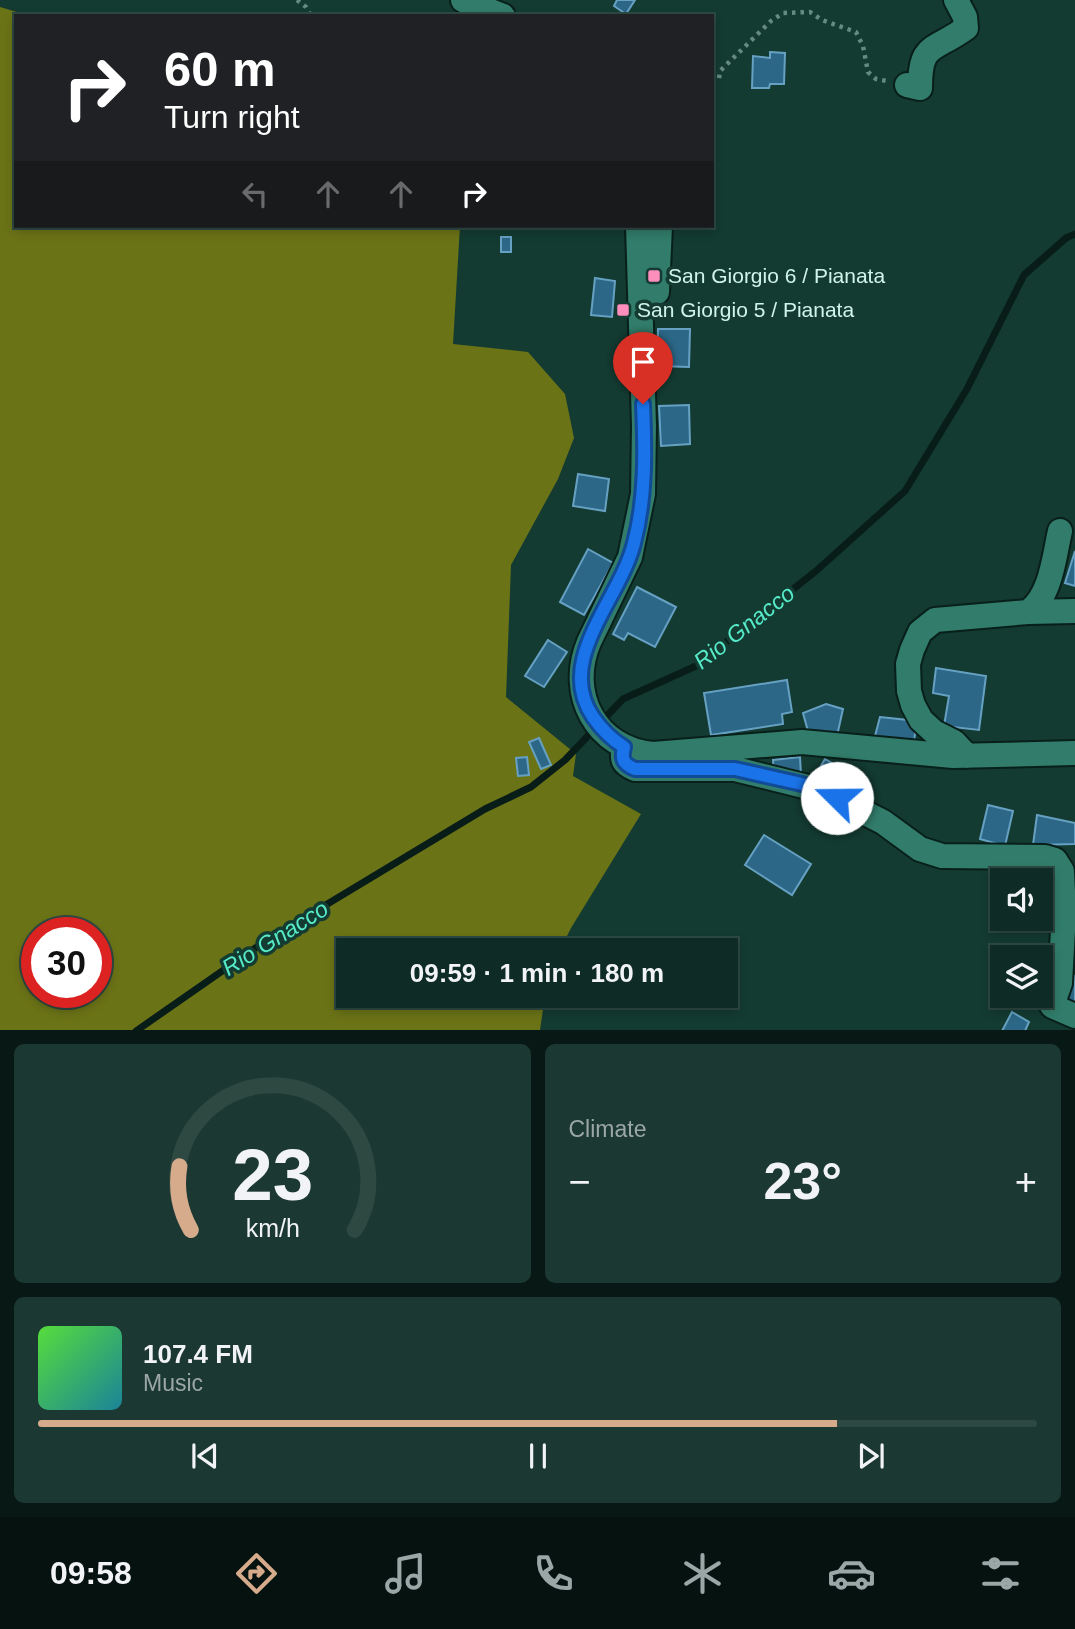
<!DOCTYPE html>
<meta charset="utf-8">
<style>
body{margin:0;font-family:Arial,sans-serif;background:#1c3832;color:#f1f3f6;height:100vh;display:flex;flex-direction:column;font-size:26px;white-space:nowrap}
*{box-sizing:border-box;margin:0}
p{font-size:23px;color:#9ba7a7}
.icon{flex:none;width:38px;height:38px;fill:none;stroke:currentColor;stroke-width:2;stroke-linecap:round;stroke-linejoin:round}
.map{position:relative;height:1030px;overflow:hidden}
.drawer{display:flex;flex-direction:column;gap:14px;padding:14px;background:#081814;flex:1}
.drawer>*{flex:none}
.banner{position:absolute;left:14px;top:14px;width:700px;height:214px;border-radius:0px;box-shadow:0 4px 10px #0003,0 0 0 2px #2e4842;background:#202124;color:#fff;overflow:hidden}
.fabs{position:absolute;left:990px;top:868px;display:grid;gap:14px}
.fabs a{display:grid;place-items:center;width:63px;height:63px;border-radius:0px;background:#0e2c25;box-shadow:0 4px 10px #0003,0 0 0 2px #2e4842;font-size:35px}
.speed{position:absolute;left:21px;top:917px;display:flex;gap:14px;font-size:35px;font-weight:700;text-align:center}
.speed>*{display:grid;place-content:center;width:91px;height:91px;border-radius:50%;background:#0e2c25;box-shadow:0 4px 10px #0003,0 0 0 2px #2e4842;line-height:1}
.speed .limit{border:10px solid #d22;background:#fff;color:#111}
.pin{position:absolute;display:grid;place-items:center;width:60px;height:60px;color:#fff;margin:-72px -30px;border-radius:50% 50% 50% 0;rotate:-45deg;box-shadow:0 0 7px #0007}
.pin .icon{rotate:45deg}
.me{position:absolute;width:77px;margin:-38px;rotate:292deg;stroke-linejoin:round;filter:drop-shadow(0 0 5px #0008)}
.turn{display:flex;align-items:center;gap:24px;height:147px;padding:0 35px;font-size:32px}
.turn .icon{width:91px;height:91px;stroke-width:2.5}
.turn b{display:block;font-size:49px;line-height:60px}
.lanes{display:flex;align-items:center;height:66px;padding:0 35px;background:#0003;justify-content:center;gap:35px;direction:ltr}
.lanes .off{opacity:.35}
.big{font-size:52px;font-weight:700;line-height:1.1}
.drawer .card{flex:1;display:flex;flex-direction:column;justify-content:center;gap:10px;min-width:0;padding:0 24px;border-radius:10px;background:#1c3832}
.drawer .dial{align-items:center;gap:0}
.dial svg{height:182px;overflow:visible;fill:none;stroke:#2e4842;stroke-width:7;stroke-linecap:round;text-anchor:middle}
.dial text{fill:#f1f3f6;stroke:none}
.song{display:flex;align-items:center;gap:21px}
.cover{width:84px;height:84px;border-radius:10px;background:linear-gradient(135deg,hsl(110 70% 55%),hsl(190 70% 35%))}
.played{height:7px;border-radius:4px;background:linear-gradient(90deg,#d6ab8b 80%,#2e4842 80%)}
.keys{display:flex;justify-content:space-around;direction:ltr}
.heat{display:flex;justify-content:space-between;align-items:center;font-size:38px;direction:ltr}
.drawer .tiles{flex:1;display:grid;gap:14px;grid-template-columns:1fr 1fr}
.card:last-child{grid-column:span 2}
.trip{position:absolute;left:336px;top:938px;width:402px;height:70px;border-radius:0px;background:#0e2c25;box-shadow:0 4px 10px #0003,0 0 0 2px #2e4842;font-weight:700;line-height:70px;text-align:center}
.tabs{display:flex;height:112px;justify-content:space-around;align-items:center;background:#06120f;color:#9ba7a7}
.tabs .icon{width:49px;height:49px}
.tabs .selected{color:#d6ab8b}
.tabs b{font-size:32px;color:#f1f3f6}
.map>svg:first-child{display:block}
.forest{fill:#6b7317;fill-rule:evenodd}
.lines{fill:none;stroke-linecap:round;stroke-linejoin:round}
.stream{stroke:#091d18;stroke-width:7}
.building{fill:#2c6787;stroke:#66a1c3;stroke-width:2}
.minor-casing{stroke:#081f1a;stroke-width:28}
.path{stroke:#658b80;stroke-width:4.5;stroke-dasharray:3.5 5;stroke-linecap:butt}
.minor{stroke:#317c6a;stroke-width:24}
.route-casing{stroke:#114b97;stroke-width:18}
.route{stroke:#1a73e8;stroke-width:12}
.poi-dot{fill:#fe8ebc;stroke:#133b31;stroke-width:2.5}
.labels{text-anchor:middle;stroke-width:7;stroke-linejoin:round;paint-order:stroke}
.poi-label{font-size:21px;fill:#d0f4e9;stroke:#133b31;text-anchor:start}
.water-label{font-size:23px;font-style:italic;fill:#56eac8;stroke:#133b31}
</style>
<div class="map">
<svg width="1075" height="1031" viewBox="0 0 1075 1031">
<rect width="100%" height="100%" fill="#133b31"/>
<!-- forest -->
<path class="forest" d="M0 7 30 16H16V226H460L453 344 528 352 565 394 574 438 558 479 511 565 506 697 576 754 573 776 641 814 571 928 560 950H348V996H545L540 1030H0ZM37 933H96V992H37Z"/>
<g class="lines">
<!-- stream -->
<path class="stream" d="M136 1031 261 944 485 809 531 787 565 760 623 699 696 666 816 571 905 491 967 389 1024 275 1066 238 1075 234"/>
</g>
<!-- building -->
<path class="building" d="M617 0H635L626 14 614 6Z
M770 52 785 53 784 84H770L769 88H752L753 56 770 58Z
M501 237H511V252H501Z
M595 278 615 281 612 317 591 315Z
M658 329H690L689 367 657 366Z
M689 405 690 444 661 446 659 406Z
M578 474 609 479 605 511 573 506Z
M588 549 613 563 584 615 560 602Z
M1075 551V586L1065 583Z
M637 587 676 607 655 647 628 633 624 640 613 634Z
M548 640 567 652 544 687 525 676Z
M936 668 986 676 979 730 944 726 949 696 933 693Z
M787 680 792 712 782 714 783 724 711 735 704 693Z
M826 704 843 709 837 736 826 731 809 735 803 713Z
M880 717 917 721 914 741 875 736Z
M539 738 551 765 541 769 529 742Z
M527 757 529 775 518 776 516 758Z
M800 757 801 775H790V769L781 770 774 774 773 760Z
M825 759 867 783 857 800 815 776Z
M988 805 1013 811 1005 846 980 839Z
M1037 815 1075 823V844L1033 845Z
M764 835 811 864 792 895 745 865Z
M1072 975 1075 976V1008L1067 1004Z
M1012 1012 1029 1022 1025 1031H1002Z"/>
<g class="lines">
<!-- minor casing -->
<g class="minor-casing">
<path id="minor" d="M463 0 503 16
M907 85 920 88C920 42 933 52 966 28L965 17 956 0
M638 226 644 426 643 494 630 557 589 642C567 694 596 749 653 754L802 742 953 756 1075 753
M640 292H657L660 226
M1028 612C1051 596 1054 557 1060 531
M624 747C621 760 623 764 635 769H735L820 790 883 822 920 849 942 856 1045 857 1055 860 1062 871 1064 913 1060 983 1052 1006 1075 1016
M967 756 954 742 934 732 921 720 913 705 909 691 908 664 912 650 920 632 935 620 1028 612 1075 611"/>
</g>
<!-- path -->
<path class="path" d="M297 0 306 7 311 16
M712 82 719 79 720 71 771 21 783 13 810 12 822 20 856 32 863 46 868 72 876 79 887 81"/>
<!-- minor -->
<use href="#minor" class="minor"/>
</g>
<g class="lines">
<!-- route casing -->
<g class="route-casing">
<path id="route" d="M643 404C645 450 646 498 634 543 620 600 554 660 593 717 602 730 611 739 624 747 621 759 623 764 635 769H735L802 784 837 798"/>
</g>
<!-- route -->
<use href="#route" class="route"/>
</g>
<!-- markers -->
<g class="poi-dot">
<rect x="647" y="269" width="14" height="14" rx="3.5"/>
<rect x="616" y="303" width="14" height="14" rx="3.5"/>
</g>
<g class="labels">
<!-- poi labels -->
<g class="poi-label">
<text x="668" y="283">San Giorgio 6 / Pianata</text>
<text x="637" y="317">San Giorgio 5 / Pianata</text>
</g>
<!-- water labels -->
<g class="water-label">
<text transform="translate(744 627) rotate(-38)" y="8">Rio Gnacco</text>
<text transform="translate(275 938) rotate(-32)" y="8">Rio Gnacco</text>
</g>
</g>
</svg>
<div class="fabs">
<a><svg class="icon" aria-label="sound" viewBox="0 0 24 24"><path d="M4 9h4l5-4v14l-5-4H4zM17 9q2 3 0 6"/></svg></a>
<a><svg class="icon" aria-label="layers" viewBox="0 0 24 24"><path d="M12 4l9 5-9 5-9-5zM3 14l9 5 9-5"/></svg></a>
</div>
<div class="speed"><div class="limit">30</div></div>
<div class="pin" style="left:643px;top:404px;background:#d93025"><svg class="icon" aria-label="arrive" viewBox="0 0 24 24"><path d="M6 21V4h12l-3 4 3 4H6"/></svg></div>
<svg class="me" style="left:837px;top:798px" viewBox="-20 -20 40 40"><circle r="19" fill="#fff"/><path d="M0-13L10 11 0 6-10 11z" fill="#1a73e8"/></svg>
<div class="trip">09:59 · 1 min · 180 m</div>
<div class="banner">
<div class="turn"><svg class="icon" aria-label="right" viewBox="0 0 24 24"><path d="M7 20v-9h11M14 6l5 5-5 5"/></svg><div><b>60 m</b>Turn right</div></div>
<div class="lanes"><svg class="icon off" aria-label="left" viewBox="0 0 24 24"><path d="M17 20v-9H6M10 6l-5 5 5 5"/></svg><svg class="icon off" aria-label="ahead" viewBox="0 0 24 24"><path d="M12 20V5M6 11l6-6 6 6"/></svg><svg class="icon off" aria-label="ahead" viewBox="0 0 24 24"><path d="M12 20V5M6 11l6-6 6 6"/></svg><svg class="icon" aria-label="right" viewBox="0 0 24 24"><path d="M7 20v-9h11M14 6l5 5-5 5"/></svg></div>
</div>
</div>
<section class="drawer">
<div class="tiles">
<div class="card dial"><svg viewBox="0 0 100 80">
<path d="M14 69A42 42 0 1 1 86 69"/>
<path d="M14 69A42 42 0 0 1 9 41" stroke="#d6ab8b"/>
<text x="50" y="56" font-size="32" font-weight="700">23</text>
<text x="50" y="72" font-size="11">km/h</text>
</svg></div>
<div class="card"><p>Climate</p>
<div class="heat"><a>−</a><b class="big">23°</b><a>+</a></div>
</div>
<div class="card">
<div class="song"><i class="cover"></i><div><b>107.4 FM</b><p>Music</p></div></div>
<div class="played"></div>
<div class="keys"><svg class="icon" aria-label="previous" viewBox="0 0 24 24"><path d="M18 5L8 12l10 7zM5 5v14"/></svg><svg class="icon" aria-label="pause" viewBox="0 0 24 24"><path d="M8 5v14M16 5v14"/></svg><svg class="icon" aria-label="next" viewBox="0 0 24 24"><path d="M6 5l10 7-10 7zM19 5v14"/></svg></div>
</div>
</div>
</section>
<nav class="tabs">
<b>09:58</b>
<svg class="icon selected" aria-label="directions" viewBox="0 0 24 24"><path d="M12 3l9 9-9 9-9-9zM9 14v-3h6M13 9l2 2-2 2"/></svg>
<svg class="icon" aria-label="music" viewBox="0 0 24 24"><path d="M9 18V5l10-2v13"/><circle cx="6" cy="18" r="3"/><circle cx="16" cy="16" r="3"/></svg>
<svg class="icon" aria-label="phone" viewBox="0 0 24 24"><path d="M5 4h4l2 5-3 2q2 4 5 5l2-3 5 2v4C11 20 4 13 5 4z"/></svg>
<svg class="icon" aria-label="climate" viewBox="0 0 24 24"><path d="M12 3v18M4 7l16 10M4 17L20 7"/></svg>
<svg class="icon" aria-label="car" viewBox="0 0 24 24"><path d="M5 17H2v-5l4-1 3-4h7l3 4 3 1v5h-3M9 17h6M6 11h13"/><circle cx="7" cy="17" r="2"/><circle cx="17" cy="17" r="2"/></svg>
<svg class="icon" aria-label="filters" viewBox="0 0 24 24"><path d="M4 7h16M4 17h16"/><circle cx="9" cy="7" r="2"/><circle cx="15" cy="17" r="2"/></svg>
</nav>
